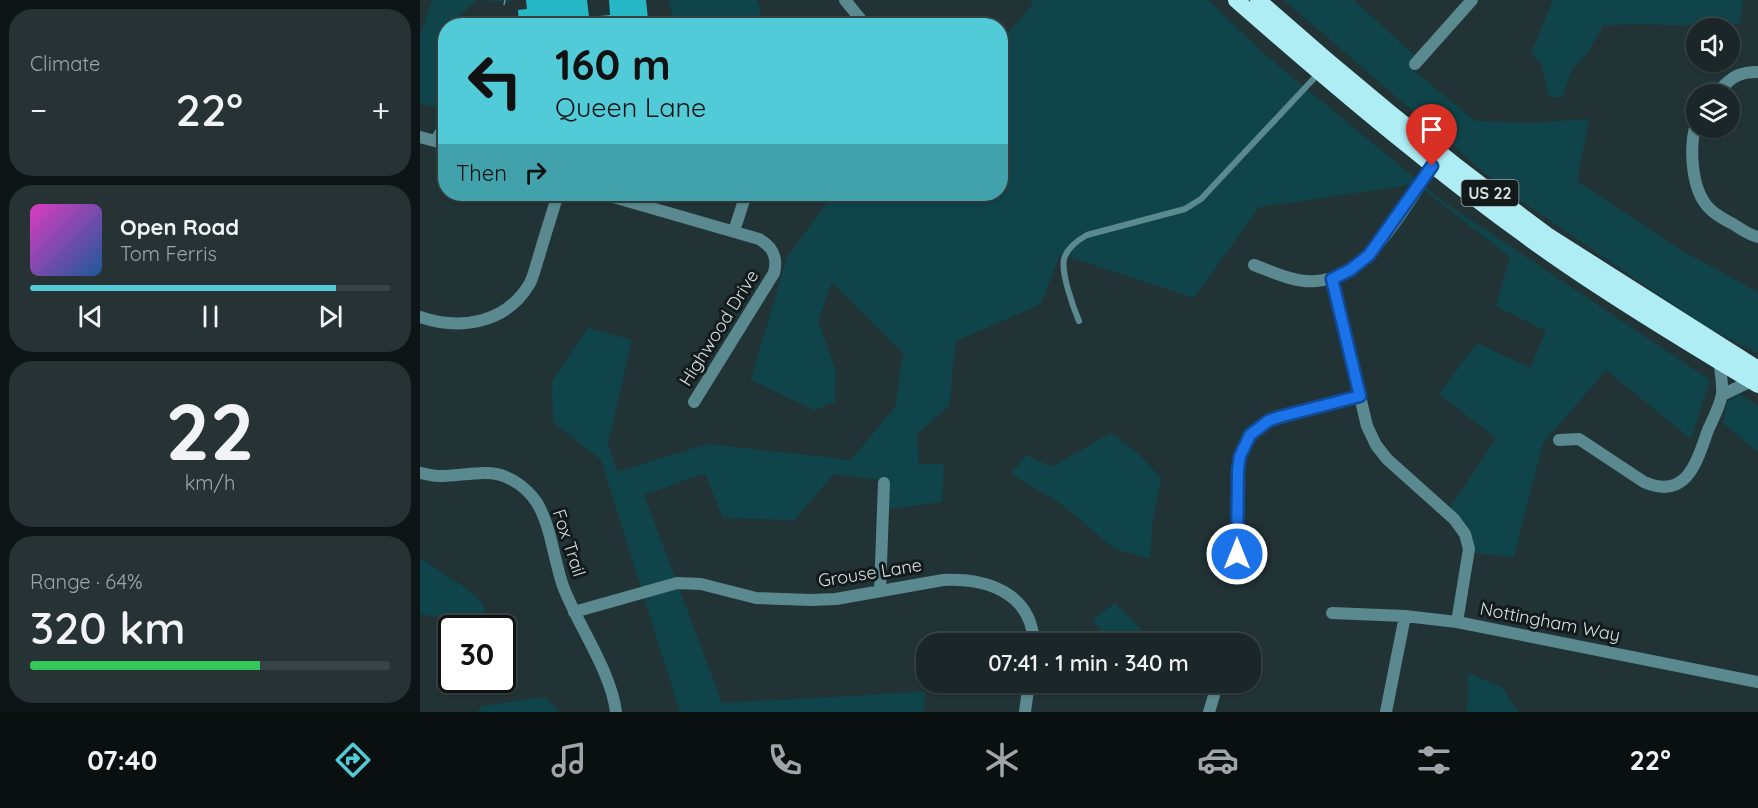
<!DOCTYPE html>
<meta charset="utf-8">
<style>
body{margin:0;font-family:Quicksand,sans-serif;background:#273234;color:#f1f3f6;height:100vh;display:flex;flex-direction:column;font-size:22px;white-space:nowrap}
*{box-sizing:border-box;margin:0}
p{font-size:20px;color:#9fa5a8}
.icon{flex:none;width:33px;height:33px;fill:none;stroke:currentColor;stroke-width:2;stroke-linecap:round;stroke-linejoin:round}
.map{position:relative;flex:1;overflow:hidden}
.sheet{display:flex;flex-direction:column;gap:9px;padding:9px;background:#0e1516;width:420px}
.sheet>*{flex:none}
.top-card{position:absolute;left:18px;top:18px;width:570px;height:183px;border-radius:24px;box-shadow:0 2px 4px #0004,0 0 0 2px #384345;background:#52cbd8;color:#111;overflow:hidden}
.fabs{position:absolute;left:1266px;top:18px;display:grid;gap:12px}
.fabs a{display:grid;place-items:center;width:54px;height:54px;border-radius:50%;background:#1a2628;box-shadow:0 2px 4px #0004,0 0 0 2px #384345;font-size:30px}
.speed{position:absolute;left:18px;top:615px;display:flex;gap:12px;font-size:30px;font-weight:700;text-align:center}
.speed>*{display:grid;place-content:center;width:78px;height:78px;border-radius:50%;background:#1a2628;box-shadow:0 2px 4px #0004,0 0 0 2px #384345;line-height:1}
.speed .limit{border:3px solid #111;border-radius:9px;background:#fff;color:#111}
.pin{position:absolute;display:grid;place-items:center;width:51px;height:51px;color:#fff;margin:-62px -26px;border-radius:50% 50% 50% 0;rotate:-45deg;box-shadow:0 0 6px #0007}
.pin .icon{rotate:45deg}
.me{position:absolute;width:66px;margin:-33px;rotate:0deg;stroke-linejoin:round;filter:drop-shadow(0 0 4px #0008)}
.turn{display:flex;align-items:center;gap:21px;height:126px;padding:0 18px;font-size:27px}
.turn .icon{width:78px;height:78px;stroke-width:2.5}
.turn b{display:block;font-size:42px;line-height:51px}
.then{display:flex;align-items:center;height:57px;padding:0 18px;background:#0003;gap:12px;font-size:22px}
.big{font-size:45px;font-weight:600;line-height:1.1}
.sheet .widget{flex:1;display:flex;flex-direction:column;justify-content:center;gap:9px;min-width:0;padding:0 21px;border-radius:24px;background:#273234}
.sheet .dial{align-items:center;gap:0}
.dial b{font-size:78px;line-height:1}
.song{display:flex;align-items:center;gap:18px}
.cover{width:72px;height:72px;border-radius:9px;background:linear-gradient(135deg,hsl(310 70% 55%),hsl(210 70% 35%))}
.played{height:6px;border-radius:3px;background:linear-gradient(90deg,#52cbd8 85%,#384345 85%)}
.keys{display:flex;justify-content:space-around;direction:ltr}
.heat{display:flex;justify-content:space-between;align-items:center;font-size:33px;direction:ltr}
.charge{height:9px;border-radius:4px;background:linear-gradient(90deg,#34c759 64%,#384345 0)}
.trip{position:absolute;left:496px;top:633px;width:345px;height:60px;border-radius:24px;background:#1a2628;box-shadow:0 2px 4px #0004,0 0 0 2px #384345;font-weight:600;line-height:60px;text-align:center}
.tabs{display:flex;height:96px;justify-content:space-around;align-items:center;background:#0a0f10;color:#9fa5a8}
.tabs .icon{width:42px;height:42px}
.tabs .active{color:#52cbd8}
.tabs b{font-size:27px;color:#f1f3f6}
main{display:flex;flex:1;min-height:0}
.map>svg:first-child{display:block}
.green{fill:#0f454a}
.building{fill:#26b8c6}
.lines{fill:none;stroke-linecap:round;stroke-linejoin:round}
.path{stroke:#7a888a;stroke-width:1.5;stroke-dasharray:6 3;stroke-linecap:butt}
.service{stroke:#5a8a8f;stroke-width:6}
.minor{stroke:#5a8a8f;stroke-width:12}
.trunk{stroke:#aeedf4;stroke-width:16}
.route-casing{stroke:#114b97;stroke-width:15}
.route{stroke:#1a73e8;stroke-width:10}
.labels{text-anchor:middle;stroke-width:6;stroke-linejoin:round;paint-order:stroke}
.shield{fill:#121a1b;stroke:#9ba5a6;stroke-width:1.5}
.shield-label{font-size:16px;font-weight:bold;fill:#d6e0e1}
.street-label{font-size:18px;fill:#d6e0e1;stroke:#121a1b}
</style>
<main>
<section class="sheet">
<div class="widget"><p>Climate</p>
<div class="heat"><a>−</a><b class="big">22°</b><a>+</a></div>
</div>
<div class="widget">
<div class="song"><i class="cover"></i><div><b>Open Road</b><p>Tom Ferris</p></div></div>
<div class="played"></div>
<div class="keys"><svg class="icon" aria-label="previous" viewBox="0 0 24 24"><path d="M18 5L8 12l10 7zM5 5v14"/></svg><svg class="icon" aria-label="pause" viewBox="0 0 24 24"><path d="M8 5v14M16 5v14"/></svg><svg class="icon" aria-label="next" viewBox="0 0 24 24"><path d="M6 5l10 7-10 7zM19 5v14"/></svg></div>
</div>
<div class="widget dial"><b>22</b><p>km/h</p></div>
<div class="widget"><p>Range · 64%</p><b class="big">320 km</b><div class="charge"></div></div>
</section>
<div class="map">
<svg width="1338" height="712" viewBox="0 0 1338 712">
<rect width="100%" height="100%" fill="#223336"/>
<!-- green -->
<path class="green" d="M12 0H93L91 2 57 0 33 21 35 25 26 26 25 107 0 104V37Z
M249 0H337L341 11 334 25H254Z
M610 0H788L843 53 1025 203 1290 380 1271 439 1186 370 1123 443 1094 557 1045 552 1043 530 1029 510 1076 438 1019 394 1057 343 1110 368 1126 331 1076 306 1090 257 996 184 839 207 774 298 640 254 621 304 536 341 529 406 497 434 499 464H524L522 502 466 509 468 481 414 474 374 520 303 518 285 473 224 495 302 703 505 692 504 712H260L181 460 133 422 132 381 168 328 212 340 188 443 197 472 287 444 431 460 475 407 483 353 412 282 398 321 416 371 415 402 394 410 331 380 367 257 414 194H580L581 41 613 4Z
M864 0H933L1000 60 993 70 1055 121 1111 123 1169 119 1157 181 1264 252 1338 292V353L1288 328 1081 187Z
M1133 0H1323L1320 24C1275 27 1229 23 1184 25L1165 56 1152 69 1142 97H1130L1121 64 1111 53Z
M1319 394 1338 406V452L1303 423 1307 403Z
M691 433 717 453 741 478 732 526 730 559 695 549 640 503 591 474 606 455 632 467Z
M0 558 43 586 62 602 69 628H33L27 619 0 614Z
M695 603 729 638 725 643H689L673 620Z
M1048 673 1082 687 1098 712H1047Z
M125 697 139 712H57L62 706Z"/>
<!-- building -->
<path class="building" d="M106 0H167L169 17 190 15 189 0H226L228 19 241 17 242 26H99L98 10 107 9Z"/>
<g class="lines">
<!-- path -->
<path class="path" d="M84 5 85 0"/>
<!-- service -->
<path class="service" d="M13 140 18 131 26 124
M659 321C653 307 641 273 644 259 647 248 658 240 667 235L765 209 781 199 899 73"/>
<!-- minor -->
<path class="minor" d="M425 0 446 26
M995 64 1052 0
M1295 94C1311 79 1315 72 1338 72
M1276 124C1269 148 1271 191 1290 209 1296 215 1305 220 1313 224 1321 229 1329 235 1338 237
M0 137 26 144
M183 194 339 239C353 247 358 257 354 273L274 402
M314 231 326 194
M834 265C853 272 875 283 896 281 948 278 986 206 1012 166
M912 279 947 426 956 445 967 459 1034 519 1045 534 1049 549 1037 622
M0 317C41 331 87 323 110 283 114 275 116 265 119 256 125 235 132 214 138 194
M1302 395 1331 381
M1139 440 1159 439 1224 482C1267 501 1277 461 1288 430 1293 419 1300 406 1302 394 1303 384 1300 372 1300 362
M0 473C6 474 12 476 18 476 37 477 69 468 86 477 98 482 110 492 117 503 131 526 134 561 143 586 158 626 191 671 196 712
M817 554C817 535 817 516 817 497 818 459 819 432 859 417L940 396
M460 591 464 483
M154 612 257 583 281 584 336 598 391 600 416 599 523 580C566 578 612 592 614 644
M912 613 985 616 1037 622 1338 682
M605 712 609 682
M789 712 798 682
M966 712 985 616"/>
<!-- trunk -->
<path class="trunk" d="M816 0C920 91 1025 180 1138 259 1203 304 1271 345 1338 385
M838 0C931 83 1027 161 1127 235L1338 369"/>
</g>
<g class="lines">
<!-- route casing -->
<g class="route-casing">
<path id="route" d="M817 554 818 470 820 456 830 435 848 421 859 417 940 396 912 279 930 270 949 255 1012 166"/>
</g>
<!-- route -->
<use href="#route" class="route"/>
</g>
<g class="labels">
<!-- shield labels -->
<rect class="shield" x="1041.5" y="180" width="57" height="26" rx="4.5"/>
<g class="shield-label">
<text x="1070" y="199">US 22</text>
</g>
<!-- street labels -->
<g class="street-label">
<text transform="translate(299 328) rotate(-58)" y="6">Highwood Drive</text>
<text transform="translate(149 543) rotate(72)" y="6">Fox Trail</text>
<text transform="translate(450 573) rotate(-9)" y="6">Grouse Lane</text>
<text transform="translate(1130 622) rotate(11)" y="6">Nottingham Way</text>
</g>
</g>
</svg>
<div class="fabs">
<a><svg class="icon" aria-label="sound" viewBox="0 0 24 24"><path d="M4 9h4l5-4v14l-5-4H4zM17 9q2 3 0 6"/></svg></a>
<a><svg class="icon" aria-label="layers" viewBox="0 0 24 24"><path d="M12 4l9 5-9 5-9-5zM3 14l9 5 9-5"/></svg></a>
</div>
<div class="speed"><div class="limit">30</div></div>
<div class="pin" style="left:1012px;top:166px;background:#d93025"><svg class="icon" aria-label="arrive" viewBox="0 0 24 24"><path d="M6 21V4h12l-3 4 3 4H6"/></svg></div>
<svg class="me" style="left:817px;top:554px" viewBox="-20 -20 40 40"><circle r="17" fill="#1a73e8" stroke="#fff" stroke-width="3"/><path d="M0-11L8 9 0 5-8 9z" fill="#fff"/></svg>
<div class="trip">07:41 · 1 min · 340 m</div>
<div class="top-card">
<div class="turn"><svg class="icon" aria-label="left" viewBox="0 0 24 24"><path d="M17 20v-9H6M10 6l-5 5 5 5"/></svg><div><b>160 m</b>Queen Lane</div></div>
<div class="then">Then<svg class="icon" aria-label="right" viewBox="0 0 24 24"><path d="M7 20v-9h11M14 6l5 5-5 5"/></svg></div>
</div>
</div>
</main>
<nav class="tabs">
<b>07:40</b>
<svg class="icon active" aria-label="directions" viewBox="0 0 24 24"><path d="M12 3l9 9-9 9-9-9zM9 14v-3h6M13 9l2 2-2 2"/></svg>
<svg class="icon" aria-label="music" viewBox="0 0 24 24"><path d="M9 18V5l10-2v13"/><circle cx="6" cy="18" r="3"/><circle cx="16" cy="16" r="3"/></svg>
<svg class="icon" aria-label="phone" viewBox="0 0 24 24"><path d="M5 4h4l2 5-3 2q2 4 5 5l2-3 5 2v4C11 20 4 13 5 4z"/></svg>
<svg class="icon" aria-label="climate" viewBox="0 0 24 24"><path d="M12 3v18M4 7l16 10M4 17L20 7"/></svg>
<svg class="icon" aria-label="car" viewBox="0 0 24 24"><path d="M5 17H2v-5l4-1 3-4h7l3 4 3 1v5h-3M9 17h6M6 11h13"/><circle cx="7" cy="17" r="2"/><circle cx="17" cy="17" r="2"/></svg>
<svg class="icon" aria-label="filters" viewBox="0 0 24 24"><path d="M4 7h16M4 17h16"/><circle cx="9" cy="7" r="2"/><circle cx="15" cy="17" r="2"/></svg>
<b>22°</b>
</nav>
